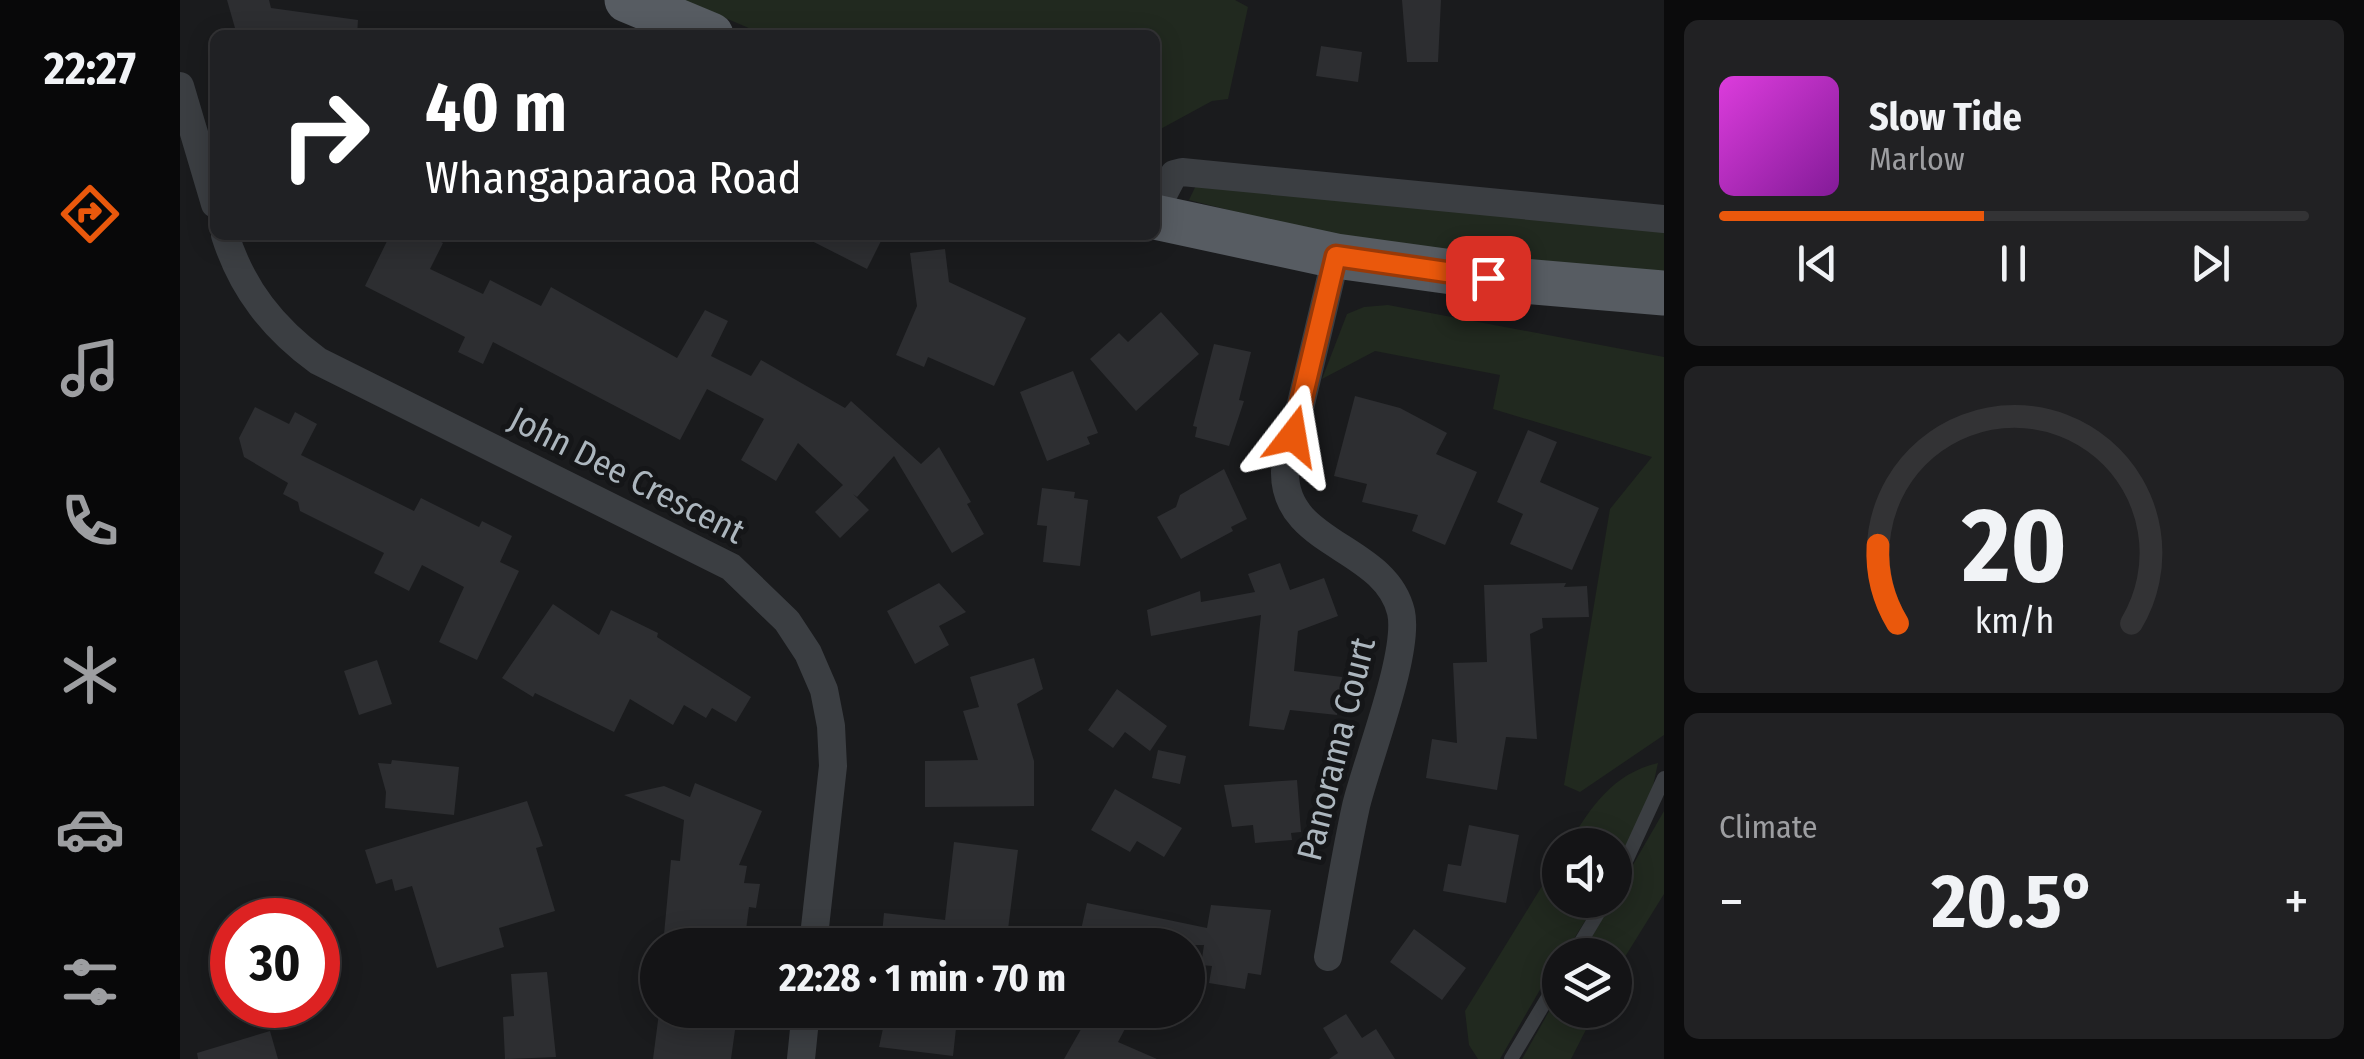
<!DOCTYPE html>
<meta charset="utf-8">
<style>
body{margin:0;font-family:"Fira Sans Condensed",sans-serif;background:#212123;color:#f1f3f6;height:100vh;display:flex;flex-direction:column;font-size:38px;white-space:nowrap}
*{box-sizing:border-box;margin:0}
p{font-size:32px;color:#9d9ea1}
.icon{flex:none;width:55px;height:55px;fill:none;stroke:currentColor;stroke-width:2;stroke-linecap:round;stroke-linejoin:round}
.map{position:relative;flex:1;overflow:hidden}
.drawer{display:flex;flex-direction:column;gap:20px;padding:20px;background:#0b0b0c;width:700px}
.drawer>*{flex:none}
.hud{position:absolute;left:30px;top:30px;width:950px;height:210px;border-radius:15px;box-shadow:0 5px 25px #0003,0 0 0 2px #333335;background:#202124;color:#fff;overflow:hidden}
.controls{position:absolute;left:1362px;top:828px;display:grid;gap:20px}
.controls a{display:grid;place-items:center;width:90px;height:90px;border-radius:50%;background:#141416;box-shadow:0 5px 25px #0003,0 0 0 2px #333335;font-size:50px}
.speed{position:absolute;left:30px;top:898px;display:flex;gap:20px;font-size:50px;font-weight:700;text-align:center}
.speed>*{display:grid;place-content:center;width:130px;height:130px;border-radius:50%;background:#141416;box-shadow:0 5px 25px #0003,0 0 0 2px #333335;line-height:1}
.speed .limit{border:15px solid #d22;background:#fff;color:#111}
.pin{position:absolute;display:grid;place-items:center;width:85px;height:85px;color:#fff;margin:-42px;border-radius:20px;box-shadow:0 5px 15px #0006}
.me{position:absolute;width:110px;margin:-55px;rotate:14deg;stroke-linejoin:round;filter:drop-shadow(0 0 8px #0008)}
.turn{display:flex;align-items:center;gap:35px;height:210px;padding:0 50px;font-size:45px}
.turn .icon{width:130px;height:130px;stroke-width:2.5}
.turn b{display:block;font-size:70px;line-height:85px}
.big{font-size:75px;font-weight:700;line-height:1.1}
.drawer .widget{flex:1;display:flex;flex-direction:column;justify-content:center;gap:15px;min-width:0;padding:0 35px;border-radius:15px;background:#212123}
.drawer .dial{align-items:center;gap:0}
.dial svg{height:260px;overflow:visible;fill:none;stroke:#333335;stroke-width:7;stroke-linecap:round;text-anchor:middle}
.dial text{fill:#f1f3f6;stroke:none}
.song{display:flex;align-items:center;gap:30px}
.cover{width:120px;height:120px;border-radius:15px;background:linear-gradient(135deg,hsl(300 70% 55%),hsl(290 70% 35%))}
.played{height:10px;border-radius:5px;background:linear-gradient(90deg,#ea580c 45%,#333335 45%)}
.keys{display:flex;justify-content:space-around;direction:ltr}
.heat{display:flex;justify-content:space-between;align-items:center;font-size:55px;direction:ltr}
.trip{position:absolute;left:460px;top:928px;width:565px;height:100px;border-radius:50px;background:#141416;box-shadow:0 5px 25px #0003,0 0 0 2px #333335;font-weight:700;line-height:100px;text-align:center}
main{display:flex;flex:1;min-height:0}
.menu{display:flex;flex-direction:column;width:180px;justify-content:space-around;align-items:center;background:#080809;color:#9d9ea1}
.menu .icon{width:70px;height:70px}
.menu .on{color:#ea580c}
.menu b{font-size:45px;color:#f1f3f6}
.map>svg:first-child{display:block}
.green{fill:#21291f}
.building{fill:#2d2e31}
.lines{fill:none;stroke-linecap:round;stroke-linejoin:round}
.service{stroke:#3b3e42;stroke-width:14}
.minor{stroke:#3b3e42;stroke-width:28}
.primary{stroke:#575c62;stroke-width:45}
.route-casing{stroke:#983908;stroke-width:25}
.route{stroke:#ea580c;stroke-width:18}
.labels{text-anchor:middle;stroke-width:10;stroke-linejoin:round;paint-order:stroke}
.street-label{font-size:35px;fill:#acb6be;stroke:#151618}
</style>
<main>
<nav class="menu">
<b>22:27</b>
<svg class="icon on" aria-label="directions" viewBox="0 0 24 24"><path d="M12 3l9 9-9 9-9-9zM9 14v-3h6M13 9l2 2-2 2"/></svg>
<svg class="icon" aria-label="music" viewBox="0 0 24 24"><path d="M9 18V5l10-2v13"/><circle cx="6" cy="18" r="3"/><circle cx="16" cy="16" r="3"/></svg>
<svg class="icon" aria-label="phone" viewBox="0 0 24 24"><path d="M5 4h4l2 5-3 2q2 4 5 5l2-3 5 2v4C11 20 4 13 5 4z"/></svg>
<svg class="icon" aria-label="climate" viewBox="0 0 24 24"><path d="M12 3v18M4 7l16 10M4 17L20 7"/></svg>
<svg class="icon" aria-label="car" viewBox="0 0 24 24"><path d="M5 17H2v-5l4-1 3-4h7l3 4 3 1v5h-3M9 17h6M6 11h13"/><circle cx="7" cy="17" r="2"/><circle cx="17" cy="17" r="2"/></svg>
<svg class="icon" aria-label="filters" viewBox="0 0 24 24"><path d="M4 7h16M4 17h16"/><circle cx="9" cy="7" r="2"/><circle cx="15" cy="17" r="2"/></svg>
</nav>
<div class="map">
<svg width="1484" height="1059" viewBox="0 0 1484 1059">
<rect width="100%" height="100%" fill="#1a1b1d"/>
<!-- green -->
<path class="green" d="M503 0H1055L1068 7 1048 99 1032 101 975 132V35H585Z
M1018 181 1484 231V278L1144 234 1009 200Z
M1208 305 1484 357V735L1400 792 1384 785 1430 509 1472 457 1313 409 1320 375 1195 351 1142 379 1167 314 1184 307Z
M1478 763 1471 795 1435 872V845H1388C1411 807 1432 774 1478 763Z
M1484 811V894L1435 973V955H1401Z
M1380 857V900H1418L1384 955H1380L1320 1059H1298L1289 1045 1285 1011Z
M1380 992V1010H1416L1391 1059H1342Z"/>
<!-- building -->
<path class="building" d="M47 0H89L91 8 178 20 177 35H57Z
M1222 0H1261L1258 62H1227Z
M1141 46 1182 52 1178 82 1136 76Z
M210 235H248L263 243 250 269 303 294 310 280 361 306 371 287 497 358 525 310 548 321 531 356 571 376 581 360 665 408 671 401 741 464 759 447 791 502 787 504 804 534 772 553 714 456 677 497 673 494 689 510 660 538 635 512 663 485 618 443 596 481 561 460 584 419 527 389 500 440 313 342 303 364 278 352 285 337 185 286Z
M620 235H704L687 269Z
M765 249 769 282 846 318 814 386 748 357 744 367 716 355 737 306 730 253Z
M981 312 1019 354 956 411 910 359 939 333 948 342Z
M1034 344 1071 352 1059 400 1064 401 1049 446 1015 437 1017 427 1013 426Z
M893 371 918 433 907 437 910 444 867 461 840 392Z
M1175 396 1220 408 1267 433 1256 454 1297 472 1265 545 1232 531 1238 515 1182 502 1187 484 1154 476Z
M75 407 109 424 115 412 137 424 121 455 234 511 241 498 299 527 302 521 332 536 320 562 339 571 297 660 259 642 284 587 242 565 229 591 194 573 204 553 120 511 118 502 103 494 108 483 64 457 59 438Z
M1348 430 1377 442 1360 482 1419 508 1392 570 1330 544 1343 514 1317 502Z
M1044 469 1067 519 1051 527 1053 531 1001 559 977 517 996 507 1000 495Z
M862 488 895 492 894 498 908 500 900 566 863 562 867 526 857 525Z
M1100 563 1110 590 1144 578 1158 616 1118 631 1114 671 1162 677 1157 715 1110 710 1104 730 1069 726 1081 615 971 636 967 610 1020 591 1021 602 1075 592 1068 574Z
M759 583 786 612 759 626 769 645 735 664 707 611Z
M1386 583 1384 587 1407 586 1409 617 1362 618 1363 628 1350 634 1357 739 1326 737 1317 790 1246 778 1252 739 1277 743 1273 663 1307 662 1304 585Z
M373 604 419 635 431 610 478 633 477 637 571 697 556 722 532 708 526 718 504 705 493 725 450 699 434 732 355 693 353 697 322 678Z
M854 658 863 689 837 704 854 761V806L745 807V761L798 760 783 711 799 707 790 677Z
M197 660 212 704 179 715 164 671Z
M937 689 987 726 970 751 945 732 933 748 908 730Z
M978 750 1006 756 1000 784 972 778Z
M212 760 279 767 274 815 205 808 206 792 198 763 211 764Z
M1117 780 1121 832 1111 833 1112 840 1075 843 1073 825 1052 827 1044 785Z
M515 783 582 811 559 865 567 866 564 883 580 884 576 908 569 907 564 945H483L491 860 500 861 504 820 444 795 484 786 510 797Z
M935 789 1002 828 984 857 957 841 950 852 911 830Z
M347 801 363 846 356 848 375 911 319 928 324 947 257 968 232 886 215 891 212 879 196 884 185 850Z
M1289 825 1339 835 1326 903 1263 891 1268 864 1281 866Z
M774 842 838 850 826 945H701L704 913 765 920Z
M907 903 1027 928 1031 905 1091 910 1081 975 1068 973 1065 989 1029 983 1032 966 1021 965 1024 945H926L899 939Z
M1234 929 1286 968 1262 1000 1210 962Z
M367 972 376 1057 325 1059 323 1017 334 1016 331 974Z
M707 1010H778L773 1056 699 1047Z
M912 1010 946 1027 938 1042 977 1059H884Z
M479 1013 556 1023 551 1059H473Z
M1166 1014 1182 1038 1196 1029 1215 1059H1149L1158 1053 1143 1028Z
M90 1031 98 1059H18L17 1053Z"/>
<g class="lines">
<!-- service -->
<path class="service" d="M1435 885 1484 778
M1393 955 1426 900
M1331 1059 1380 977"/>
<!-- minor -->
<path class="minor" d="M0 86 35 204
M975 210 994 174 1002 172 1484 219
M45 235C62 289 93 328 138 361L551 567 607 621 628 653 644 690 651 726 653 766 633 945
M1148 957C1157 907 1165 856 1176 806 1187 760 1230 653 1221 612 1205 545 1103 546 1105 471L1156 256
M621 1059 626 1010"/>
<!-- primary -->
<path class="primary" d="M447 0 531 35
M975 217 1156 256 1330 280 1484 293"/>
</g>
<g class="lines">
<!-- route casing -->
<g class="route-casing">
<path id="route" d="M1113 436 1156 256 1308 278"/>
</g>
<!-- route -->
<use href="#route" class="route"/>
</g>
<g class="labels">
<!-- street labels -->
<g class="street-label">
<text transform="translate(447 475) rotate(27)" y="12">John Dee Crescent</text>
<text transform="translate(1156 749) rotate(-76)" y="12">Panorama Court</text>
</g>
</g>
</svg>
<div class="controls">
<a><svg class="icon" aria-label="sound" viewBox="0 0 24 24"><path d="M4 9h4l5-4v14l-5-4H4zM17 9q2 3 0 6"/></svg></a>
<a><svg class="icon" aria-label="layers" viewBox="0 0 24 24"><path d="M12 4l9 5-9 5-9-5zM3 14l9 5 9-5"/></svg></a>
</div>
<div class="speed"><div class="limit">30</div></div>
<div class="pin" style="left:1308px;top:278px;background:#d93025"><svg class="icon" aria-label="arrive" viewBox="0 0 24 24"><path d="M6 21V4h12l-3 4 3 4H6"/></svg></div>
<svg class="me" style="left:1113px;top:436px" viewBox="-20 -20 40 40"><path d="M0-17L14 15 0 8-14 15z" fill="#ea580c" stroke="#fff" stroke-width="4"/></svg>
<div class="trip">22:28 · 1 min · 70 m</div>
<div class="hud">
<div class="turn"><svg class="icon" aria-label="right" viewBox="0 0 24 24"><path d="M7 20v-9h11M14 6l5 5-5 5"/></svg><div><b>40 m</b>Whangaparaoa Road</div></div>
</div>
</div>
<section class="drawer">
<div class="widget">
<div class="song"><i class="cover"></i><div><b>Slow Tide</b><p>Marlow</p></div></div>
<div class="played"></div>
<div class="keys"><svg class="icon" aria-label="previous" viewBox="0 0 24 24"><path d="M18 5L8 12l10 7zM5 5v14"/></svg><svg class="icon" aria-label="pause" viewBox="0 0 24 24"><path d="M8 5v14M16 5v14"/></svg><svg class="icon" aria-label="next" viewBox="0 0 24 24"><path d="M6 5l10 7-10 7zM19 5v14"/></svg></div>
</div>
<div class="widget dial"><svg viewBox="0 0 100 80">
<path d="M14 69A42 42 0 1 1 86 69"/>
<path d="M14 69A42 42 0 0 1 8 45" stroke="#ea580c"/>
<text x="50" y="56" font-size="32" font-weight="700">20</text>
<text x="50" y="72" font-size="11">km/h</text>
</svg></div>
<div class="widget"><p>Climate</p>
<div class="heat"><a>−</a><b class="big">20.5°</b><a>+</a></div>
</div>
</section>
</main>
